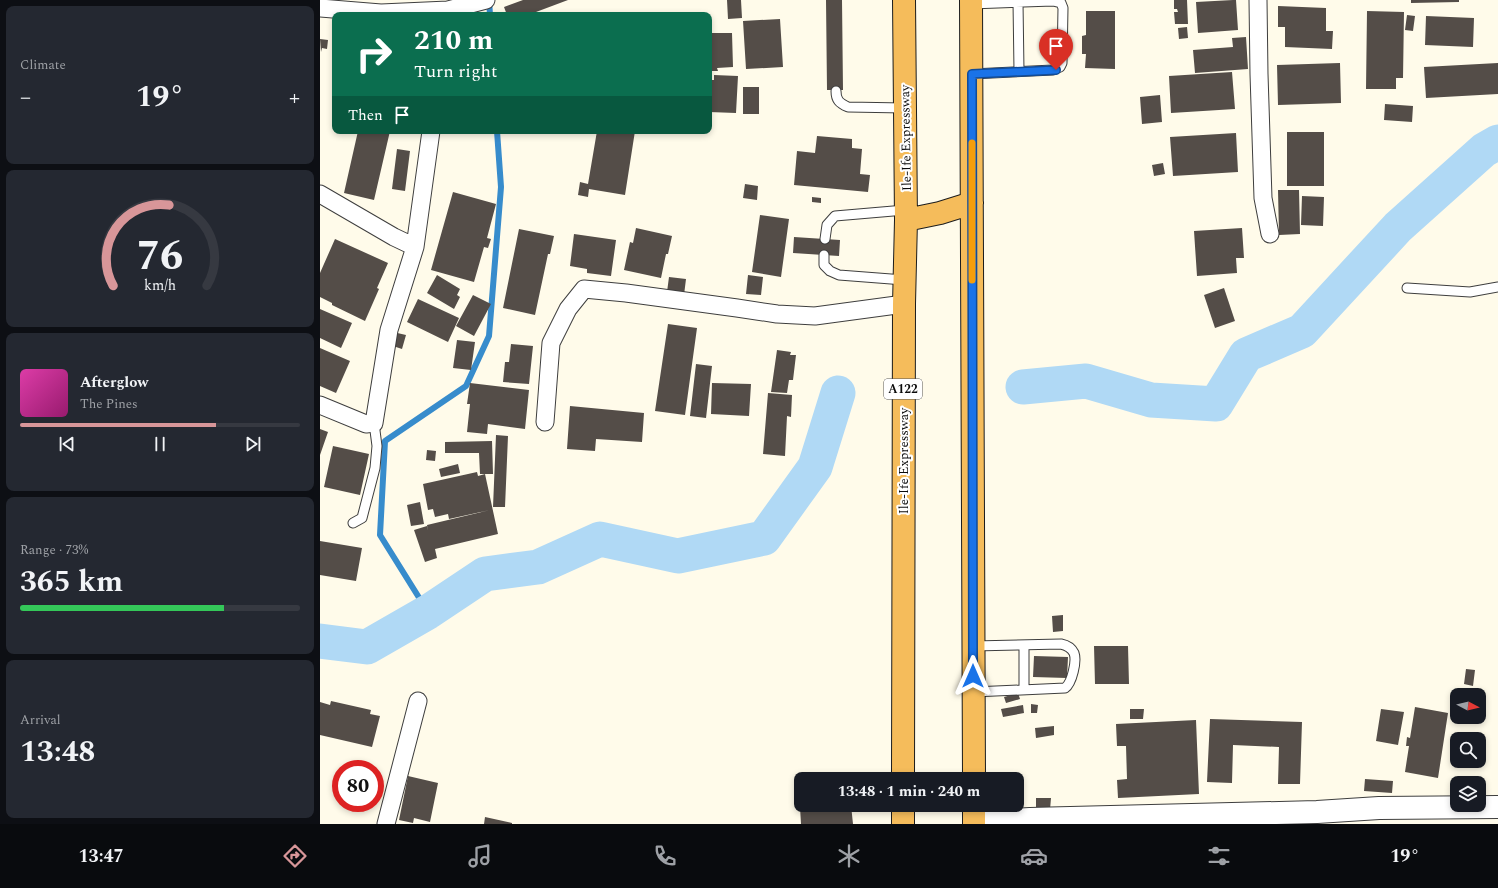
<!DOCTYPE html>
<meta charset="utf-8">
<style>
body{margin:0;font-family:Spectral,serif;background:#242831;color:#f1f3f6;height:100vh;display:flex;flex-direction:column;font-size:15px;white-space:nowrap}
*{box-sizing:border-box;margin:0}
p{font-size:13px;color:#9ea1a6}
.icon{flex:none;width:22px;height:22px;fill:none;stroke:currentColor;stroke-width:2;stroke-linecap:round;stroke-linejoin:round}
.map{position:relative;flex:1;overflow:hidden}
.details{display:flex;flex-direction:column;gap:6px;padding:6px;background:#0d0f14;width:320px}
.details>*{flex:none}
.hud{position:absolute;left:12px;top:12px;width:380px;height:122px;border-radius:8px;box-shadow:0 2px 6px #0003;background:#0b6e4f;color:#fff;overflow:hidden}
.needle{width:26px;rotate:97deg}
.fabs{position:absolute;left:1130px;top:688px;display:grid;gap:8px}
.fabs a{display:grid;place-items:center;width:36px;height:36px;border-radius:8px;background:#171b24;box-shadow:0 2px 6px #0003;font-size:20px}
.speed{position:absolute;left:12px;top:760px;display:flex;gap:8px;font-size:20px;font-weight:700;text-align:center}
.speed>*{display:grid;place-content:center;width:52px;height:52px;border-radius:50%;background:#171b24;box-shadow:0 2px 6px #0003;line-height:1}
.speed .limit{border:6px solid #d22;background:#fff;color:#111}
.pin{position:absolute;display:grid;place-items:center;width:34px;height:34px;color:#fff;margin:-41px -17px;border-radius:50% 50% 50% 0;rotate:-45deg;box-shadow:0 0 4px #0007}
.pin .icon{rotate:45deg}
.me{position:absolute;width:44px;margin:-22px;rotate:0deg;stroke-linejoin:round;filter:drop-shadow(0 0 3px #0008)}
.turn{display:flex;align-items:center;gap:14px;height:84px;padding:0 16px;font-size:18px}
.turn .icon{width:52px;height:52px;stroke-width:2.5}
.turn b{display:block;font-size:28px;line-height:34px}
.then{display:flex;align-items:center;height:38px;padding:0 16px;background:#0003;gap:8px;font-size:15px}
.big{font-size:30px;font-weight:700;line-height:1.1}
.details .card{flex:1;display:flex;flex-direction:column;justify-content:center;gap:6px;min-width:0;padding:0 14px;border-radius:8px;background:#242831}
.details .dial{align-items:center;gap:0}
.dial svg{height:104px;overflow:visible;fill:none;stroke:#363941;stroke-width:7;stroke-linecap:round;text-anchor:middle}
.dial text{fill:#f1f3f6;stroke:none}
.song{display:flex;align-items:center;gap:12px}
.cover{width:48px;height:48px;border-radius:6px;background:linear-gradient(135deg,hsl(320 70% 55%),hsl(320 70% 35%))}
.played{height:4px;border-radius:2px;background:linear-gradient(90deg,#d89699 70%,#363941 70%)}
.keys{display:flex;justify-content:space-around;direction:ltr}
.heat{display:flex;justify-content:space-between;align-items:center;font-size:22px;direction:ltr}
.charge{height:6px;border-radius:3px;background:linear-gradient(90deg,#34c759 73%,#363941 0)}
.trip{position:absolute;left:474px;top:772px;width:230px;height:40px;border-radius:8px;background:#171b24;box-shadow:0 2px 6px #0003;font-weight:700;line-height:40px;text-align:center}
.tab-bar{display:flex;height:64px;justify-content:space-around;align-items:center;background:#090b0e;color:#9ea1a6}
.tab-bar .icon{width:28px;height:28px}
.tab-bar .active{color:#d89699}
.tab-bar b{font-size:18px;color:#f1f3f6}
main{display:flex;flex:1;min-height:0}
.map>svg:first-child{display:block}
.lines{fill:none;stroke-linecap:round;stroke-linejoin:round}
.stream{stroke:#378ccc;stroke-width:6}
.river{stroke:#b0d9f5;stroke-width:35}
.building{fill:#544d48}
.service-casing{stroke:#3e3e3e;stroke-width:11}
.minor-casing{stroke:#3e3e3e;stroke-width:19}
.tertiary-casing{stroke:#3e3e3e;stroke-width:24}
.trunk-casing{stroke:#1c1c1c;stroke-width:24}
.service{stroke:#fff;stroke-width:9}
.minor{stroke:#fff;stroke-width:17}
.tertiary{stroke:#fff;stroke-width:22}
.trunk{stroke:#f5bc5b;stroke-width:22}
.route-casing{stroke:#114b97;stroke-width:10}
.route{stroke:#1a73e8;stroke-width:7}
.slow{stroke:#f59e0b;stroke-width:7}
.labels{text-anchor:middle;stroke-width:4;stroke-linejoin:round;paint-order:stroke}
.shield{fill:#fff;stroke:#545454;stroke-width:1}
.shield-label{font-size:12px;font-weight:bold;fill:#0b0b0b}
.street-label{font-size:13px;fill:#0b0b0b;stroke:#fff}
</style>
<main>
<section class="details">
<div class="card"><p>Climate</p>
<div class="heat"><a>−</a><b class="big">19°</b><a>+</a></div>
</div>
<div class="card dial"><svg viewBox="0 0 100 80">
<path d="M14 69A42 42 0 1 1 86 69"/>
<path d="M14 69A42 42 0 0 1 57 7" stroke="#d89699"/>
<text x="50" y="56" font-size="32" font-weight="700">76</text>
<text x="50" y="72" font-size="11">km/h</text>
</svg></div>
<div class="card">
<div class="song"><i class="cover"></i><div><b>Afterglow</b><p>The Pines</p></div></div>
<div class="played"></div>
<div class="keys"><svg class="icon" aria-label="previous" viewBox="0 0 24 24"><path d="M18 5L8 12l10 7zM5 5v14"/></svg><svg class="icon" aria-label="pause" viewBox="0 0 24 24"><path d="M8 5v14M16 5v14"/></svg><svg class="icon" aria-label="next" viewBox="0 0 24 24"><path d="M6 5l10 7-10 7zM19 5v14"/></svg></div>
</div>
<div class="card"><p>Range · 73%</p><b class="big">365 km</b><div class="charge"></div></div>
<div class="card"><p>Arrival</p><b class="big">13:48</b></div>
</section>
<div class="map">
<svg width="1178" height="824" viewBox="0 0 1178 824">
<rect width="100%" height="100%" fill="#fffbea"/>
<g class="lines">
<!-- stream -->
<path class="stream" d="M169 0 170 15
M108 612 60 535 65 441 146 386 169 336 181 187 177 131"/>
<!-- river -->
<path class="river" d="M703 387 766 381 831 400 896 404 926 355 982 331 1078 227 1164 150 1178 142
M0 641 47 647 108 612 165 574 218 567 280 539 358 556 444 538 495 467 518 393"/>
</g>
<!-- building -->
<path class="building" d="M203 0H248L208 15H187L184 7Z
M407 0H421L422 18 408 19Z
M506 0H522L523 90H507Z
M854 0H867L868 24H855L854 12H858L857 9H854Z
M913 0H916L918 30 878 33 876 2Z
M1091 0H1139V2L1091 3Z
M958 6 1006 8V31H1013L1012 49 965 47V27H958Z
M766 11H795V69L765 68 766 54H762V36L766 35Z
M1047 11 1084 12 1083 78H1076V89H1046Z
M1087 15 1095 16 1093 31 1085 30Z
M1106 16 1154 18 1153 47 1105 45Z
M460 19 463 67 426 69 423 21Z
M867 27 868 38 859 39 858 28Z
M389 33H412L413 67 397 68 398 71H389Z
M926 37 928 69 875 73 873 50 913 47 912 38Z
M0 39 8 40 7 49 2 48 1 52Z
M1020 63 1021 103 958 105 957 65Z
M1178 63V94L1106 98 1104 67Z
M912 72 915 109 851 113 849 76Z
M394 75 418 76 416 113 389 112V80H394Z
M423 87H439V114H423Z
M840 95 842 122 822 124 820 97Z
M1065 104 1093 106 1092 122 1064 120Z
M38 131H70L54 200 24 193Z
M277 131H315L305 195 269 189 268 197 258 195 260 182 268 184Z
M967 132H1004V186H967Z
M916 133 918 172 853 176 850 137Z
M497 136 532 139V148L542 149 540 174 550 175 548 192 474 185 477 151 495 153Z
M77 149 90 151 85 191 72 189Z
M843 163 845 174 834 176 832 165Z
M425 184 438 186 437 200 423 198Z
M958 190H979L980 234 959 235Z
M133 192 176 204 167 238 171 239 168 248 164 247 154 282 111 270Z
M982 196 1004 197 1003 226 981 225Z
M492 197 501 198V203L492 202Z
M440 215 469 219 461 277 432 272Z
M316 228 352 236 348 254H346L341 278 304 270 310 242 313 243Z
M922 228 924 258H916L917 273 877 276 874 231Z
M199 229 234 236 230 254H228L215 315 183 308Z
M254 234 296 240 291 276 267 273V269L250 266Z
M474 237 520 240 519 256 473 253Z
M15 239 68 263 57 288 59 289 45 321 12 305V303L0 297V273Z
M117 275 140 289 137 295 140 297 134 309 107 293Z
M428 275 443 277 441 295 426 294Z
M349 277 366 279 364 295 347 292Z
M904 288 915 321 895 328 884 295Z
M153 295 171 304 154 336 136 326Z
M98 299 139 318 128 342 87 322Z
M0 309 32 323 21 348 0 338Z
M348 324 377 328 365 415 335 411Z
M73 332 86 335 82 349 70 345Z
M137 340 155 342 151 370 133 368Z
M191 344 213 346 209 384 183 382 185 362H189Z
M0 348 30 361 16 393 0 386Z
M457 350 471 352 470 355H476L473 380H469L467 393 451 392Z
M376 364 392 366 386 418 370 416Z
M150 383 209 390 205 429 168 424 167 434 147 432 150 404H147Z
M392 383 431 384 429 416 391 414Z
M448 393 472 395 471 417 467 416 465 456 443 454Z
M250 406 324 413 322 442 276 439 275 451 247 449Z
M0 429 8 432 0 455Z
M176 435 188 436 185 507H173Z
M172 441 173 474H160L159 453H125V442Z
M13 446 49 454 40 495 4 487Z
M107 450 116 451 115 461 106 460Z
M138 464 140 473 121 477 119 469Z
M157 472 158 476 165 474 178 534 115 549 117 558 105 562 94 530 107 526 108 531 107 525 170 510 129 519 128 514 115 517 113 509 108 510 103 484Z
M100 502 104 524 91 526 87 505Z
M0 541 42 548 36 581 0 575Z
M743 615V631L733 632 732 616Z
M774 646H808L809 684H775Z
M714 656 748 657 747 678 713 677Z
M1146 669 1155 670 1153 686 1144 684Z
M698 693 700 699 686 703 684 697Z
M11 701 51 710 50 714 60 716 52 747 0 735V702L10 705Z
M711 704 718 705 717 713H711Z
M703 705 704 713 683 717 681 709Z
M1095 707 1128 713 1118 778 1085 772 1089 746H1086L1087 737 1090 738Z
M810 709H824L823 719H810Z
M1061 709 1084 712 1078 745 1056 741Z
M890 719 982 722 980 784H958L959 747 913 745 912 783 887 782Z
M876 720 879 794 798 798 797 780 807 779 806 746H797L796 724Z
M734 726V735L716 738 715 728Z
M88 776 118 783 110 822 94 818 93 823 79 820Z
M1045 779 1073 781 1072 793 1044 791Z
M716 798H731L730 810H716Z
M496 805H531L533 824H481L480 807Z
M165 817 192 823V824H164Z"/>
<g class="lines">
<!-- service casing -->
<g class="service-casing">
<path id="service" d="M698 2 699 71
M651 4 733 1 741 3 743 8 742 63 740 67 733 70 652 74
M516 91C516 100 519 103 528 107L584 108
M505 239 507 225 515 216 585 210
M504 255V265L510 271 519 275 584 280
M1087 288 1150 292 1178 287
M33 523 42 518 55 468 57 446 54 423
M704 645V690
M653 646 741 644C746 645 751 647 754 653 757 661 752 683 745 688L653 692"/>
</g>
<!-- minor casing -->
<g class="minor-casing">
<path id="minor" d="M938 0 939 74 943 198 950 234
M0 8 61 13 128 10 166 0
M0 194 74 237 95 247
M0 405 46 424 54 423 69 330 95 247 111 131
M225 422 231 343 248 309 264 289 306 293 417 308 457 314 495 316 584 304
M66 824 98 701"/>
</g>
<!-- tertiary casing -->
<g class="tertiary-casing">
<path id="tertiary" d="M654 822 710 819 997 812 1059 808 1178 807"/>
</g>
<!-- trunk casing -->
<g class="trunk-casing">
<path id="trunk" d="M651 0 654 779
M586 220 620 213 652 203
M583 779 584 304 586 220 584 0
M583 805V824
M654 805V824"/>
</g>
<!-- service -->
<use href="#service" class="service"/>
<!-- minor -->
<use href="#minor" class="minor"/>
<!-- tertiary -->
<use href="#tertiary" class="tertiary"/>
<!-- trunk -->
<use href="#trunk" class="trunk"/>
</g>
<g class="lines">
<!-- route casing -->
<g class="route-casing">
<path id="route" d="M653 676 652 74 736 70"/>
</g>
<!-- route -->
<use href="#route" class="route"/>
<!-- slow -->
<path class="slow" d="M652 143V280"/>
</g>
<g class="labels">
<!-- shield labels -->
<rect class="shield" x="564" y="379" width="38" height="20" rx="3"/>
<g class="shield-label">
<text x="583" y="393">A122</text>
</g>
<!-- street labels -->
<g class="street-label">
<text transform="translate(585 138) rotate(-91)" y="5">Ile-Ife Expressway</text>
<text transform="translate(583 461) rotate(-90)" y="5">Ile-Ife Expressway</text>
</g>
</g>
</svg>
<div class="fabs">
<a><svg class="needle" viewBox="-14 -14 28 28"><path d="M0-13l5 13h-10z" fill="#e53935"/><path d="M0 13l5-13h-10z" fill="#9ea1a6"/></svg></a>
<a><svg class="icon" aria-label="search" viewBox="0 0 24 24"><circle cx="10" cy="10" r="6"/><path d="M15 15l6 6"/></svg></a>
<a><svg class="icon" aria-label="layers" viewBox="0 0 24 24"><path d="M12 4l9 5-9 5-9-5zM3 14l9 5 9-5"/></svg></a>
</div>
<div class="speed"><div class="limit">80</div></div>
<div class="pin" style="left:736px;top:70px;background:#d93025"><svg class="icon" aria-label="arrive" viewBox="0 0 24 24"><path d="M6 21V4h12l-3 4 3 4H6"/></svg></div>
<svg class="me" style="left:653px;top:676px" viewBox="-20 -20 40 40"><path d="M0-17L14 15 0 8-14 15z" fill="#1a73e8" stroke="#fff" stroke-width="4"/></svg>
<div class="trip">13:48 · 1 min · 240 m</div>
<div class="hud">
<div class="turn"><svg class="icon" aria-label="right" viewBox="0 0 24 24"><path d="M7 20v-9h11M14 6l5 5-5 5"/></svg><div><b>210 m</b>Turn right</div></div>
<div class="then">Then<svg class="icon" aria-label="arrive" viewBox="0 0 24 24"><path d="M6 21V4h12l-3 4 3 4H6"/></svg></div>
</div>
</div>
</main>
<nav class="tab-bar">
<b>13:47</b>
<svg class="icon active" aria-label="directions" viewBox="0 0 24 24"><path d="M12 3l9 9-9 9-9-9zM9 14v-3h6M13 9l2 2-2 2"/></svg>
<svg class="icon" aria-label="music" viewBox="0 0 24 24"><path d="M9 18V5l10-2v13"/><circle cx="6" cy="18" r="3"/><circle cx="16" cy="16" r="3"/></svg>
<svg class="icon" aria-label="phone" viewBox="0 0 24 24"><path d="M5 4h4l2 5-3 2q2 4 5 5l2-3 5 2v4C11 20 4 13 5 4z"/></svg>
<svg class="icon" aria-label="climate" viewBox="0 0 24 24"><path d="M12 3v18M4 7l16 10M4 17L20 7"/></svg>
<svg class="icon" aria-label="car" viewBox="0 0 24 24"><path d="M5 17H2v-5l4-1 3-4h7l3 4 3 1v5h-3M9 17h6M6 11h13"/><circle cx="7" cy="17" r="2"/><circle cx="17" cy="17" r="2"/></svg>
<svg class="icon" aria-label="filters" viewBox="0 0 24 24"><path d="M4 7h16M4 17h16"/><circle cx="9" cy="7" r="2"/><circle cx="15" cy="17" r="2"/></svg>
<b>19°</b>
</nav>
